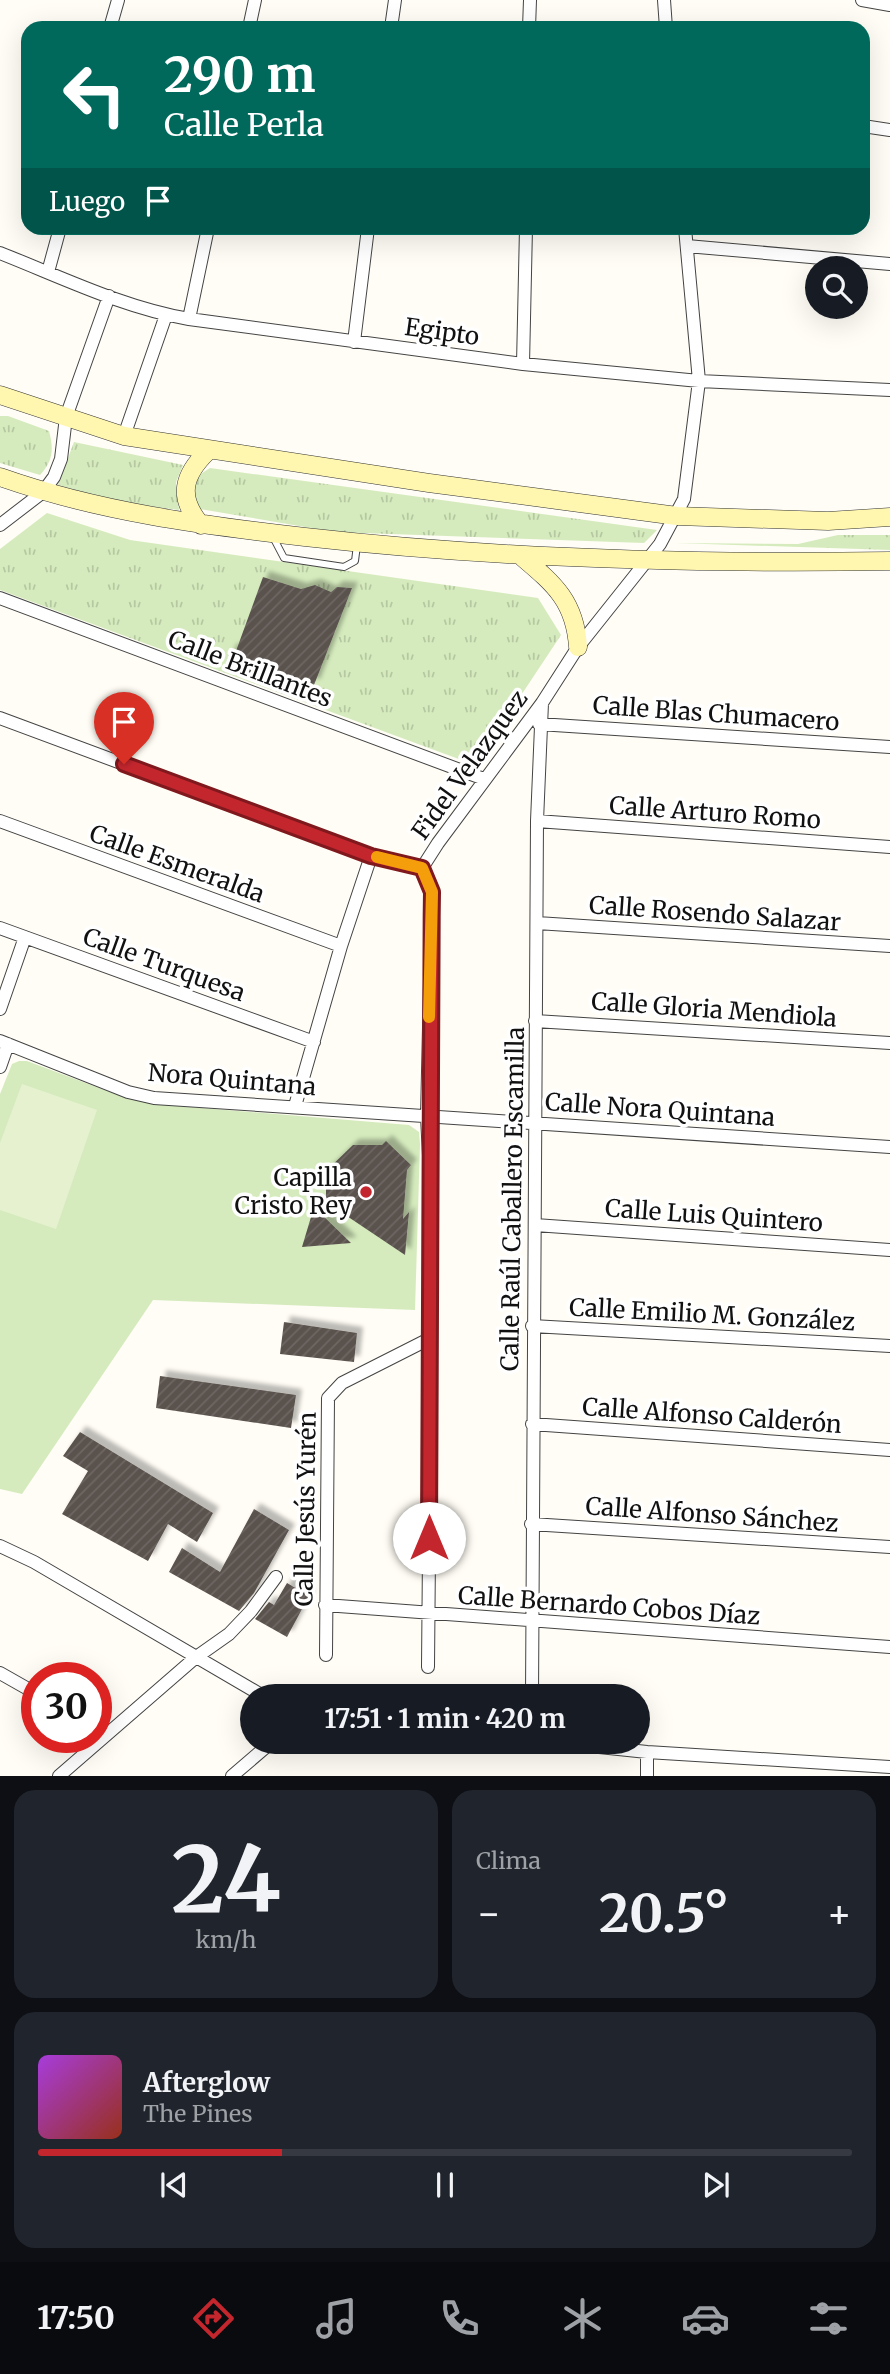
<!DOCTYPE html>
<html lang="es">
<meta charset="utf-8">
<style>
body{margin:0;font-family:Merriweather,serif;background:#20242c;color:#f1f3f6;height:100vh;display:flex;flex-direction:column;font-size:26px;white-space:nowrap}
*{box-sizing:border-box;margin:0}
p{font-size:23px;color:#9ea1a6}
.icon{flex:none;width:38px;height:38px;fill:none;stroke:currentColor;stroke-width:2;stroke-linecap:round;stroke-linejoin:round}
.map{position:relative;height:1776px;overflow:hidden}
.sheet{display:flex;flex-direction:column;gap:14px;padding:14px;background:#0d0f14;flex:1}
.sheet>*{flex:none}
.top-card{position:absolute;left:21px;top:21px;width:849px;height:214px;border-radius:21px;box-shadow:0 7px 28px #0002;background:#00695c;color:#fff;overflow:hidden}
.tools{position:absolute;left:805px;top:256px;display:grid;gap:14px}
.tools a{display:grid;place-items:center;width:63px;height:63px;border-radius:50%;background:#171b24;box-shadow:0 7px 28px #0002;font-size:35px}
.speed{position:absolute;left:21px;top:1662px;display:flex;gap:14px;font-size:35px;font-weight:700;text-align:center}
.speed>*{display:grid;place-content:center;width:91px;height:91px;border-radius:50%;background:#171b24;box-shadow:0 7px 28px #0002;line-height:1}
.speed .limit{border:10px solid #d22;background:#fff;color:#111}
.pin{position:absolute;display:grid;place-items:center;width:60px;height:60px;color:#fff;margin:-72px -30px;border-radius:50% 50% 50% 0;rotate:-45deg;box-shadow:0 0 7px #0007}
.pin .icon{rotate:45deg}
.me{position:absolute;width:77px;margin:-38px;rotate:0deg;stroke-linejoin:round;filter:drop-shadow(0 0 5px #0008)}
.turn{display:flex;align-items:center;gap:24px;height:147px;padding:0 28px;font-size:32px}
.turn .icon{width:91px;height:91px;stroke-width:2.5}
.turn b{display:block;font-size:49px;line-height:60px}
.then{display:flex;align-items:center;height:66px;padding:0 28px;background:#0003;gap:14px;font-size:26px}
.big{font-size:52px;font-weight:700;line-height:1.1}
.sheet .widget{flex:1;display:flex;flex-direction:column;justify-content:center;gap:10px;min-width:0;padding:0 24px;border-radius:21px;background:#20242c}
.sheet .dial{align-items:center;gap:0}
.dial b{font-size:91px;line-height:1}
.song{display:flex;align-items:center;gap:21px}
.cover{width:84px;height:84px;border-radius:10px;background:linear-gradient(135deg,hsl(280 70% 55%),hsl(10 70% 35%))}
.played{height:7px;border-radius:4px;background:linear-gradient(90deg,#c4262e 30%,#363941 30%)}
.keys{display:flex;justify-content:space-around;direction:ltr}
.heat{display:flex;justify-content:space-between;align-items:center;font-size:38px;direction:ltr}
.sheet .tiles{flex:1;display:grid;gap:14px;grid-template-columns:1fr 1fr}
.widget:last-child{grid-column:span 2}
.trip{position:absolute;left:240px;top:1684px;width:410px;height:70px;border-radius:35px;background:#171b24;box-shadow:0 7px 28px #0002;font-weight:700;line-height:70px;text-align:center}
.tab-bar{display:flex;height:112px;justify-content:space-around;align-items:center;background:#090b0e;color:#9ea1a6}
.tab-bar .icon{width:49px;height:49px}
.tab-bar .active{color:#c4262e}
.tab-bar b{font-size:32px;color:#f1f3f6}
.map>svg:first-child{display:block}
.grass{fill:url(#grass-tufts)}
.park{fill:#d5ebbd}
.pitch{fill:#e6f2cf}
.building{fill:url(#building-hatch);filter:url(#shadow)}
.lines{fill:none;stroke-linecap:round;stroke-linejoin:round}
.lane-casing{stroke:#444;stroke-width:8}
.street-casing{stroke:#444;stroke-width:14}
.secondary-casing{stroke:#333;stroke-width:19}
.lane{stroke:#fff;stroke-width:6}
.street{stroke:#fff;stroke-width:12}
.secondary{stroke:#fff6b0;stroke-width:18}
.route-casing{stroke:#7f191e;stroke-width:18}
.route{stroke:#c4262e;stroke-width:12}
.slow{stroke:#f59e0b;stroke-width:12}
.poi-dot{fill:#c4262e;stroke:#fff;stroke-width:2.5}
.labels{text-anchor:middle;stroke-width:7;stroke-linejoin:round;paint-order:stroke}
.street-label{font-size:24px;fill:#111;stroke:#fff}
.poi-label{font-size:24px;fill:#111;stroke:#fff;text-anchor:end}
</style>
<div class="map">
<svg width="890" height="1776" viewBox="0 0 890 1776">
<defs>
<pattern id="grass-tufts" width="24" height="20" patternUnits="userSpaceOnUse" patternTransform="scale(1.75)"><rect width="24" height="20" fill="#d5ebbd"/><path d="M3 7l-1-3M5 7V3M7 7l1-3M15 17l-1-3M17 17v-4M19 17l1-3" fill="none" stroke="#b6c8a1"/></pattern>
<pattern id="building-hatch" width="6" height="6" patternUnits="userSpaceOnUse" patternTransform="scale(1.75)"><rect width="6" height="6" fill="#5a524d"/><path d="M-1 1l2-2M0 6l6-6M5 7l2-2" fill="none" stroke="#6d6662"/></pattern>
<filter id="shadow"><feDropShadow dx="6" dy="-6" stdDeviation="2" flood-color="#0004"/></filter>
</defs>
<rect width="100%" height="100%" fill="#fffdf5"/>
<!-- grass -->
<path class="grass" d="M0 416H8L49 431C54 449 53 461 40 475L0 463Z
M74 442 183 465 176 482 179 510 118 502 58 485Z
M210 468 657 530 644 543 334 532 200 509 193 500 196 477Z
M47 513 130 540 538 598 561 635 475 765 0 590V549Z
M838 535H890V550L676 543 798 544Z"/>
<!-- park -->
<path class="park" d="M19 1061H27L123 1097 166 1105 409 1125 419 1132 420 1144 415 1310 153 1300 22 1494 0 1489V1094L12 1064Z"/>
<!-- pitch -->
<path class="pitch" d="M22 1084 97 1110 56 1229 0 1210V1143Z"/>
<!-- building -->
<path class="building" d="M263 577 301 589 315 585 331 592 337 587 352 588 314 685 300 681 294 694 224 668 231 649 236 651Z
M386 1141 411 1165 407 1170 403 1219 409 1212 405 1255 326 1202V1171L353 1145H382Z
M314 1207 351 1243 302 1247Z
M284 1322 357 1333 354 1362 280 1354Z
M160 1376 296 1395 291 1428 156 1408Z
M80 1432 213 1513 197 1542 168 1524 148 1561 62 1514 88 1471 63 1456Z
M254 1509 289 1530 254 1593 239 1611 169 1572 182 1548 220 1572Z
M287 1583 309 1596 287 1637 255 1619 269 1602 274 1605Z"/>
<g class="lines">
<!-- lane casing -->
<g class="lane-casing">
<path id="lane" d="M273 537 284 558 344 567 355 561 357 545"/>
</g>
<!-- street casing -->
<g class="street-casing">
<path id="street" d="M664 0 666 28
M862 0 890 5
M110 28 118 0
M249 28 255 0
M391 28 395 0
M529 28 530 0
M863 126 890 130
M687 246 890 264
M0 253C61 277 124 308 189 319L523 364 699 381 890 390
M48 272 60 228
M189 319 208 228
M354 342 368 228
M523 364 526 228
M124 436 166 315
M0 525 43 492 54 477 61 459 66 417 109 296
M0 598 484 779
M0 718 371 856 422 868
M539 724 890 747
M0 821 341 946
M537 821 890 847
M422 868 432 892 427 1117 432 1213 428 1667
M422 868 438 843 542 703 578 647 660 544 684 499 699 381 685 228
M537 923 890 946
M0 928 314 1042
M0 1009 25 937
M535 1021 890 1043
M0 1041 128 1092 154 1098 890 1147
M0 1067 8 1044
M295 1106 341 946 371 856
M535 1225 890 1250
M532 1326 890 1346
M532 1424 890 1450
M531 1524 890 1547
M0 1546 34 1562 263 1696
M325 1605 890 1647
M326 1655 328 1398 342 1383 429 1339
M0 1673 37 1694
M532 1696 537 821 542 703
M542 1741 647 1752 890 1767
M59 1776 195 1658 229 1634 251 1611 276 1577
M232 1776 273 1741
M647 1776V1752"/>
</g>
<!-- secondary casing -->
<g class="secondary-casing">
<path id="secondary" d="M0 395 124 436 429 483 677 516 828 521 890 517
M0 477C99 512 201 525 305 537 499 559 695 564 890 561
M201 525C177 497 183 475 208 451
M521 556C554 584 575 601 578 647"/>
</g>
<!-- lane -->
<use href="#lane" class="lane"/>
<!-- street -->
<use href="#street" class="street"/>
<!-- secondary -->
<use href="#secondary" class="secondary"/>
</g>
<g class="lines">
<!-- route casing -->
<g class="route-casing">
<path id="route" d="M124 764 371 856 422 868 432 892C429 1107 429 1322 429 1538"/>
</g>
<!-- route -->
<use href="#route" class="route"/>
<!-- slow -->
<path class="slow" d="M377 857 422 868 432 892 429 1017"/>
</g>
<!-- markers -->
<circle class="poi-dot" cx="366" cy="1192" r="7"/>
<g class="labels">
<!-- street labels -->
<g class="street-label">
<text transform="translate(442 332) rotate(8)" y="8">Egipto</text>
<text transform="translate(250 669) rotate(21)" y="8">Calle Brillantes</text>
<text transform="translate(716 714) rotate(4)" y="8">Calle Blas Chumacero</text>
<text transform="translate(470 765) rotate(-54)" y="8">Fidel Velazquez</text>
<text transform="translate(715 813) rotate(4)" y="8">Calle Arturo Romo</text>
<text transform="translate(177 864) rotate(20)" y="8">Calle Esmeralda</text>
<text transform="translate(715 914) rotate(4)" y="8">Calle Rosendo Salazar</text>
<text transform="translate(164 965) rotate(20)" y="8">Calle Turquesa</text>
<text transform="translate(714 1010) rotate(4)" y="8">Calle Gloria Mendiola</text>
<text transform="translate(232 1080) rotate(5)" y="8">Nora Quintana</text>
<text transform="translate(660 1110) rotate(4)" y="8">Calle Nora Quintana</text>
<text transform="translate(513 1199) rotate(-89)" y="8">Calle Raúl Caballero Escamilla</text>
<text transform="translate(714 1216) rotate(4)" y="8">Calle Luis Quintero</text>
<text transform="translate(712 1315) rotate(3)" y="8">Calle Emilio M. González</text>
<text transform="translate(712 1416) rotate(4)" y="8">Calle Alfonso Calderón</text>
<text transform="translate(306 1509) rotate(-89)" y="8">Calle Jesús Yurén</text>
<text transform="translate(712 1515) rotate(4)" y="8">Calle Alfonso Sánchez</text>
<text transform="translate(609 1606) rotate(4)" y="8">Calle Bernardo Cobos Díaz</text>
</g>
<!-- poi labels -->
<g class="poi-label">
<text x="352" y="1186">Capilla<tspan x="352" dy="28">Cristo Rey</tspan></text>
</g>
</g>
</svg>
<div class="tools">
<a><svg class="icon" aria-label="search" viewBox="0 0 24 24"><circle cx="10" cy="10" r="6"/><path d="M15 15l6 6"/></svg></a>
</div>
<div class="speed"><div class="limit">30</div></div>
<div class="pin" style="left:124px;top:764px;background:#d93025"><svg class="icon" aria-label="arrive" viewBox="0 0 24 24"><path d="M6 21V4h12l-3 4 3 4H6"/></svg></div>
<svg class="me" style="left:429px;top:1538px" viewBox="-20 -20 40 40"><circle r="19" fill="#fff"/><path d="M0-13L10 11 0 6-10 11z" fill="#c4262e"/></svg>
<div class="trip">17:51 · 1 min · 420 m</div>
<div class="top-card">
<div class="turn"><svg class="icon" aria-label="left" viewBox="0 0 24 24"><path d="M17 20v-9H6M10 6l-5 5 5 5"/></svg><div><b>290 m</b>Calle Perla</div></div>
<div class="then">Luego<svg class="icon" aria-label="arrive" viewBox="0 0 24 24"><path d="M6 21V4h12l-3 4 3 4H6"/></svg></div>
</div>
</div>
<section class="sheet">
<div class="tiles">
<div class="widget dial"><b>24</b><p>km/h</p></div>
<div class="widget"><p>Clima</p>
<div class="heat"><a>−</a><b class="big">20.5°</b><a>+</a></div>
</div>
<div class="widget">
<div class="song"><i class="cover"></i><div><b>Afterglow</b><p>The Pines</p></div></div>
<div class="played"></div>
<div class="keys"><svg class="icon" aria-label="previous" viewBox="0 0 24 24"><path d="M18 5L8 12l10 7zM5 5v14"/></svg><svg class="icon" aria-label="pause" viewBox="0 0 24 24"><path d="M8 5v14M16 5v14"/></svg><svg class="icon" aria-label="next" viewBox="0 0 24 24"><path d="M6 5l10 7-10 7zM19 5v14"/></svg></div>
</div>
</div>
</section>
<nav class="tab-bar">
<b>17:50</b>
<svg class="icon active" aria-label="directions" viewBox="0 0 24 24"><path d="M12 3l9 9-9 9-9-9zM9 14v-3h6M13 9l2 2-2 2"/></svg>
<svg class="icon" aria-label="music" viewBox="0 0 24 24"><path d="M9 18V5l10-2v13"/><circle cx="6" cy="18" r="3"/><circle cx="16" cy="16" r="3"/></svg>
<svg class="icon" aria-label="phone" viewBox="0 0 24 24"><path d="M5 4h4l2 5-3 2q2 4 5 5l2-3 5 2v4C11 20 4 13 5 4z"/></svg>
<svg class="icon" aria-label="climate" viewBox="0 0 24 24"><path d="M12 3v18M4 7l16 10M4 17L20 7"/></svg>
<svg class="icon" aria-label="car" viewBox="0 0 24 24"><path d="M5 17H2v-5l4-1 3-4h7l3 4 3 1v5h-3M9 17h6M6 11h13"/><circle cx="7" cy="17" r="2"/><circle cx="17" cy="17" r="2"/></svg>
<svg class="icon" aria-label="filters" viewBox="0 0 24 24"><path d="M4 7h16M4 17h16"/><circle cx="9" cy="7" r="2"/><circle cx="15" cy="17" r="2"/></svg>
</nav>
